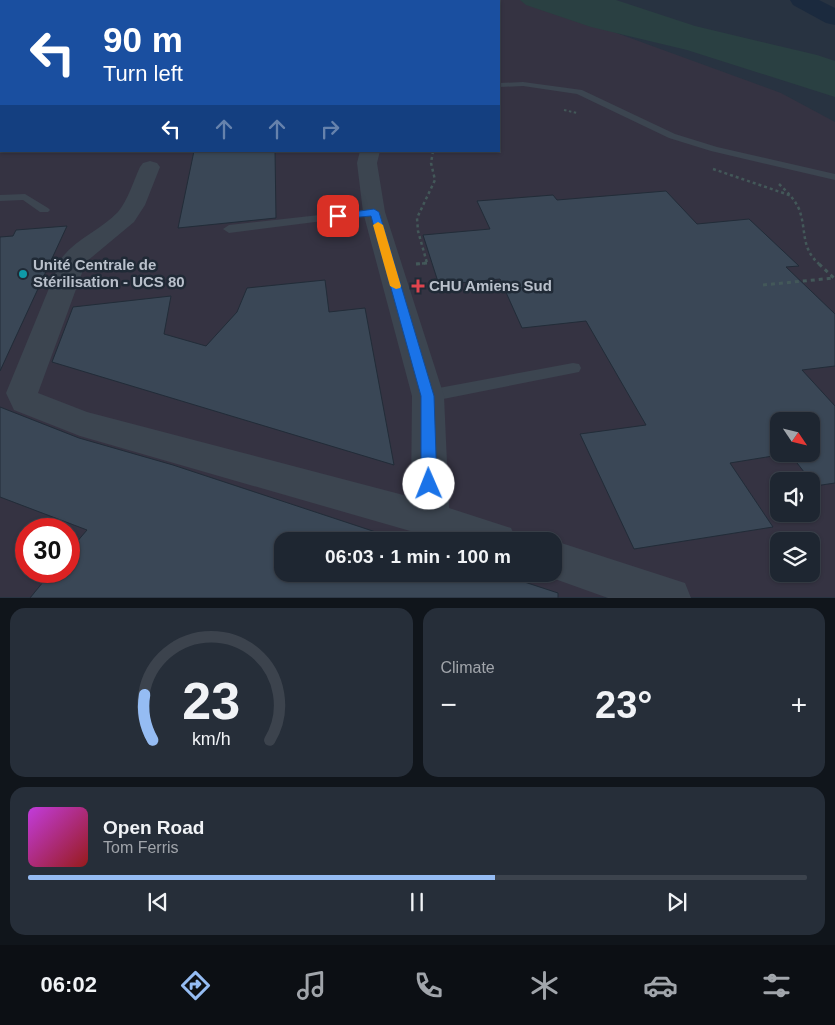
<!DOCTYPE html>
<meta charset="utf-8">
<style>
body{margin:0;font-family:Arial,sans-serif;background:#262e39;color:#f1f3f6;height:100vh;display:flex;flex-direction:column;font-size:19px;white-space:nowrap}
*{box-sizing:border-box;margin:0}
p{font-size:16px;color:#a1a5ab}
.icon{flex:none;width:28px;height:28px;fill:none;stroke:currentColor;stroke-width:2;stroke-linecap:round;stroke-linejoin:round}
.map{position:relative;height:598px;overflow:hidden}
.panel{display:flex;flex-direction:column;gap:10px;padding:10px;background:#10151b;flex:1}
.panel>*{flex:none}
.guide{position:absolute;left:0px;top:0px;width:500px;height:152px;box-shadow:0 1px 4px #0004,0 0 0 1px #3c434d;background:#1a4fa0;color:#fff;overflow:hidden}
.needle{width:32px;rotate:125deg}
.tools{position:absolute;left:770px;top:412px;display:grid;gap:10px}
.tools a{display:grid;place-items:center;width:50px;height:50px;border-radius:10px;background:#1e2631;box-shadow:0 1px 4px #0004,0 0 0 1px #3c434d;font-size:25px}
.speed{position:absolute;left:15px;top:518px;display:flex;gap:10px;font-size:25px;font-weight:700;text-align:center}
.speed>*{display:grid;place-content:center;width:65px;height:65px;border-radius:50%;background:#1e2631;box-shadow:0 1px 4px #0004,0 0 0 1px #3c434d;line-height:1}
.speed .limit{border:8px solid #d22;background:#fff;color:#111}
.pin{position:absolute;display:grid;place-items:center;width:42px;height:42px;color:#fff;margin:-21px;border-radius:10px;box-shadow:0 2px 8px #0006}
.me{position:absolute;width:55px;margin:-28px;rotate:359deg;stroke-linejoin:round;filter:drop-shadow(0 0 4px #0008)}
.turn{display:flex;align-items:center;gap:18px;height:105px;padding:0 20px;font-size:22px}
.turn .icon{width:65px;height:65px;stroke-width:2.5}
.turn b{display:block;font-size:35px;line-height:42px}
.lanes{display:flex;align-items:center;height:48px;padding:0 20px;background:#0003;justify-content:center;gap:25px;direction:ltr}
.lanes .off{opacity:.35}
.big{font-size:38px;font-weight:700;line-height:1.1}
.panel .widget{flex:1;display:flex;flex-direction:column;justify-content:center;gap:8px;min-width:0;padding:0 18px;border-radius:15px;background:#262e39}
.panel .dial{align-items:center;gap:0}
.dial svg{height:130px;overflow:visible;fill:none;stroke:#3c434d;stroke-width:7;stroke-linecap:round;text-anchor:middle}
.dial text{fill:#f1f3f6;stroke:none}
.song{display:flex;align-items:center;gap:15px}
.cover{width:60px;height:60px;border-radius:8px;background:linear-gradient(135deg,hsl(290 70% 55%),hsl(0 70% 35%))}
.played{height:5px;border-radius:2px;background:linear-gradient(90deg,#95bcf3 60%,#3c434d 60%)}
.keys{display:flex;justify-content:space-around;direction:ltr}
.heat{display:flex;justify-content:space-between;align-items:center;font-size:28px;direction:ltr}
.panel .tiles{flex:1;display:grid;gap:10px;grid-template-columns:1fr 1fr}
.widget:last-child{grid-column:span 2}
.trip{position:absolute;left:274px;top:532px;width:288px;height:50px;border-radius:15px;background:#1e2631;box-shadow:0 1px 4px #0004,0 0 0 1px #3c434d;font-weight:700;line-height:50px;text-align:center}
.menu{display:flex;height:80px;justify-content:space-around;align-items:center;background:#0c0f14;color:#a1a5ab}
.menu .icon{width:35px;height:35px}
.menu .current{color:#95bcf3}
.menu b{font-size:22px;color:#f1f3f6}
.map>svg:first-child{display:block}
.medical{fill:#353342;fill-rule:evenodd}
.green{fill:#2a4042}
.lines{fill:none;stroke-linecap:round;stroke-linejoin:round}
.river{fill:#1b2a3e;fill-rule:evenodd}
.building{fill:#3a4756;stroke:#222c38}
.path-far2{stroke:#435859;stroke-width:2;stroke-dasharray:2.5 2.5;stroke-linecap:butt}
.path-far1{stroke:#435859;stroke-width:2.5;stroke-dasharray:3 3;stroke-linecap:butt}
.path{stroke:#435859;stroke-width:3;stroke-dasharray:4 4;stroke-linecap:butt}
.service{fill:#3c4550;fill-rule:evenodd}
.minor{fill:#3c4550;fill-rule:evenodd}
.route{fill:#1a73e8;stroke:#114b97}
.slow{fill:#f59e0b}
.culture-dot{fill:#0f9aa8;stroke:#202a36;stroke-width:2}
.health-dot{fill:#e0444e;stroke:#202a36;stroke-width:2}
.labels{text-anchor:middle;stroke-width:5;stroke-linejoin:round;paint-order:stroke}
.poi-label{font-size:15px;font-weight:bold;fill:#b9c0cb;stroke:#202a36;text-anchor:start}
</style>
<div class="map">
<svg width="835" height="598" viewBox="0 0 835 598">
<rect width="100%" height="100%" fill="#283341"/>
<!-- medical -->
<path class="medical" d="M468 0H526L781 93 835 122V597H0V48L1 151H499V1H456ZM779 421H811V454H779ZM779 481H811V514H779ZM26 529H69V571H26ZM282 541H552V574H282ZM779 541H811V574H779Z"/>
<!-- green -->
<path class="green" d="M520 0H616L695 26 817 55 835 61V97L687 50 591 27 526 5Z"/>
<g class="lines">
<!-- river -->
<path class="river" d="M790 0H819L835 8V25L826 23 793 5Z"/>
</g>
<!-- building -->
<path class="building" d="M194 151H275L276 218 178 228Z
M666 191 697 224 749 219 799 266 786 267 835 314V366L802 370 835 406V483L815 486 790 454H811V421H779V455L730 463 773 527 634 549 580 434 646 425 586 321 522 328 500 279 439 285 423 235 490 229 477 201 553 195 557 200Z
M67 226 0 371V237L13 236 16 230Z
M325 280 329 312 365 308 394 465 52 362 73 307 171 296 164 334 206 346 237 312 247 288Z
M0 407 79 438 173 465 403 541H282V574H500L558 593V598H30L52 571H69V551L87 530 0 497Z"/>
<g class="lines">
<!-- path-far2 -->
<path class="path-far2" d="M564 110 577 113"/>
<!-- path-far1 -->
<path class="path-far1" d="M713 169 792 196
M779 184C787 192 794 198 799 209 807 230 800 247 819 264
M416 264 427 263 418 231 417 218 435 180 431 163 433 151"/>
<!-- path -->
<path class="path" d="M416 264 427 263
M763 285 834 278 818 263"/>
<!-- service -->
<path class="service" d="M523 82 582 90 675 134 717 147 835 174V180L711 151 669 138 577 94 523 86 499 87V83Z
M0 113H1V119H0Z
M25 194 48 208 50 210 48 212H40L23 200 0 201V195Z
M374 209 378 210 380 212 378 214 229 233 223 229 229 225Z
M573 363 579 364 581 368 579 372 428 402 422 400 420 396 422 392 428 390Z"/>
<!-- minor -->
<path class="minor" d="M360 151H380L377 163 385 212 444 396 449 508 511 528 517 541H445L80 436 14 410 6 393 61 259C75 239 101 230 118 212 128 200 133 182 140 167L143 163 150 161 157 163 160 167 145 205 134 222 86 262 38 393 87 412 411 497 412 396 363 212 357 163Z
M552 540 685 583 691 598H608L541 574H552V541H548Z"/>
</g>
<!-- route -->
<path class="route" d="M374 209 379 212 434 396 437 484 435 489 429 491 424 489 421 484V396L371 216 338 219 333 216 338 214Z"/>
<!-- slow -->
<path class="slow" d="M378 222 383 225 401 286 400 288 396 289 390 286 373 225Z"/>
<!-- markers -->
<circle class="culture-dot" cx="23" cy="274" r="5"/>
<path class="health-dot" d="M415.5 278.5h5v5h5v5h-5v5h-5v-5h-5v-5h5z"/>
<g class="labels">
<!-- poi labels -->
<g class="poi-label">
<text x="33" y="270">Unité Centrale de<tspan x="33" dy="17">Stérilisation - UCS 80</tspan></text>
<text x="429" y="291">CHU Amiens Sud</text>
</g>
</g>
</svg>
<div class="tools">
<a><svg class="needle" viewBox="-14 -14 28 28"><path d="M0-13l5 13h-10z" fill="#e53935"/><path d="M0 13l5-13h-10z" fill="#a1a5ab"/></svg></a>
<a><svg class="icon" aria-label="sound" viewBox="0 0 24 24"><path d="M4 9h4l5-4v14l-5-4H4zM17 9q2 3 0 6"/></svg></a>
<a><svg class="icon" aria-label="layers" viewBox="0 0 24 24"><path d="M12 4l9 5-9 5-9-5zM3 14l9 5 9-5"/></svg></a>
</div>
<div class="speed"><div class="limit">30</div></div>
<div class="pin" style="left:338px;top:216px;background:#d93025"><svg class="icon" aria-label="arrive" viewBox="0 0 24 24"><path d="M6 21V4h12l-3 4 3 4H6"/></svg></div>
<svg class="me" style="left:429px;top:484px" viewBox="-20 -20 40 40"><circle r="19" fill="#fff"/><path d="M0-13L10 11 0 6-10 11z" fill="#1a73e8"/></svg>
<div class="trip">06:03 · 1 min · 100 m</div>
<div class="guide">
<div class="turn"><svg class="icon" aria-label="left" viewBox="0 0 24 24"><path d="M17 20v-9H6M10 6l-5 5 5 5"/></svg><div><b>90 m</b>Turn left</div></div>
<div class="lanes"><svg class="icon" aria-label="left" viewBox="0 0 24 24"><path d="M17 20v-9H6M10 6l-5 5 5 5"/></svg><svg class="icon off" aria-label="ahead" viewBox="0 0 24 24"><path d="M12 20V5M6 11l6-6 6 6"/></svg><svg class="icon off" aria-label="ahead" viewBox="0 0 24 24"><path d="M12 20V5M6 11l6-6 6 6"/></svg><svg class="icon off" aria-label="right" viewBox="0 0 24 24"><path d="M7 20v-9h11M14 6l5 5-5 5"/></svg></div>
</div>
</div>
<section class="panel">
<div class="tiles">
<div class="widget dial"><svg viewBox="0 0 100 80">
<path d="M14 69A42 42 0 1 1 86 69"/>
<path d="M14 69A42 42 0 0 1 9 41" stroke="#95bcf3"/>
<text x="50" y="56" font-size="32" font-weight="700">23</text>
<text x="50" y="72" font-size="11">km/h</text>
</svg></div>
<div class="widget"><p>Climate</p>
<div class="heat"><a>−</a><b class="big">23°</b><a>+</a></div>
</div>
<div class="widget">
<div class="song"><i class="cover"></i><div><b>Open Road</b><p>Tom Ferris</p></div></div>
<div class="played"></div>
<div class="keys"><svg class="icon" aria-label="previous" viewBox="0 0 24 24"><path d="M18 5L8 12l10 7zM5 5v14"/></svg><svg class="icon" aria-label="pause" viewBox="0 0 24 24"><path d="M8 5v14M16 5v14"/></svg><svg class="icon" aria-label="next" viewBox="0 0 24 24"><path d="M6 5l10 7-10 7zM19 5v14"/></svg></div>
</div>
</div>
</section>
<nav class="menu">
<b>06:02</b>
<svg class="icon current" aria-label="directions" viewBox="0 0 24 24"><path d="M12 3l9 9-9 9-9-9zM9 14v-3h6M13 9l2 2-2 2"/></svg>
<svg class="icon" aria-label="music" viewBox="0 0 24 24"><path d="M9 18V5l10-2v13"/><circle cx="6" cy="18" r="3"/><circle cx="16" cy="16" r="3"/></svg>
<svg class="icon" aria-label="phone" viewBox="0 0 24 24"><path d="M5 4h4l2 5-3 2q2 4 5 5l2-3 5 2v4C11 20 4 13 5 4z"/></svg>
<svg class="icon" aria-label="climate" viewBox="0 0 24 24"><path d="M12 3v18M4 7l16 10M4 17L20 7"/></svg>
<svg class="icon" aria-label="car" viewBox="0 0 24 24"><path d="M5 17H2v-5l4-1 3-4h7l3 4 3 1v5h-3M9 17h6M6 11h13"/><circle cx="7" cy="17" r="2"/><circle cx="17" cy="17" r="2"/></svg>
<svg class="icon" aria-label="filters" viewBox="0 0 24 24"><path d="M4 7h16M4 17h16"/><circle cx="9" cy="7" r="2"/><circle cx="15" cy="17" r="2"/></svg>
</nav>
